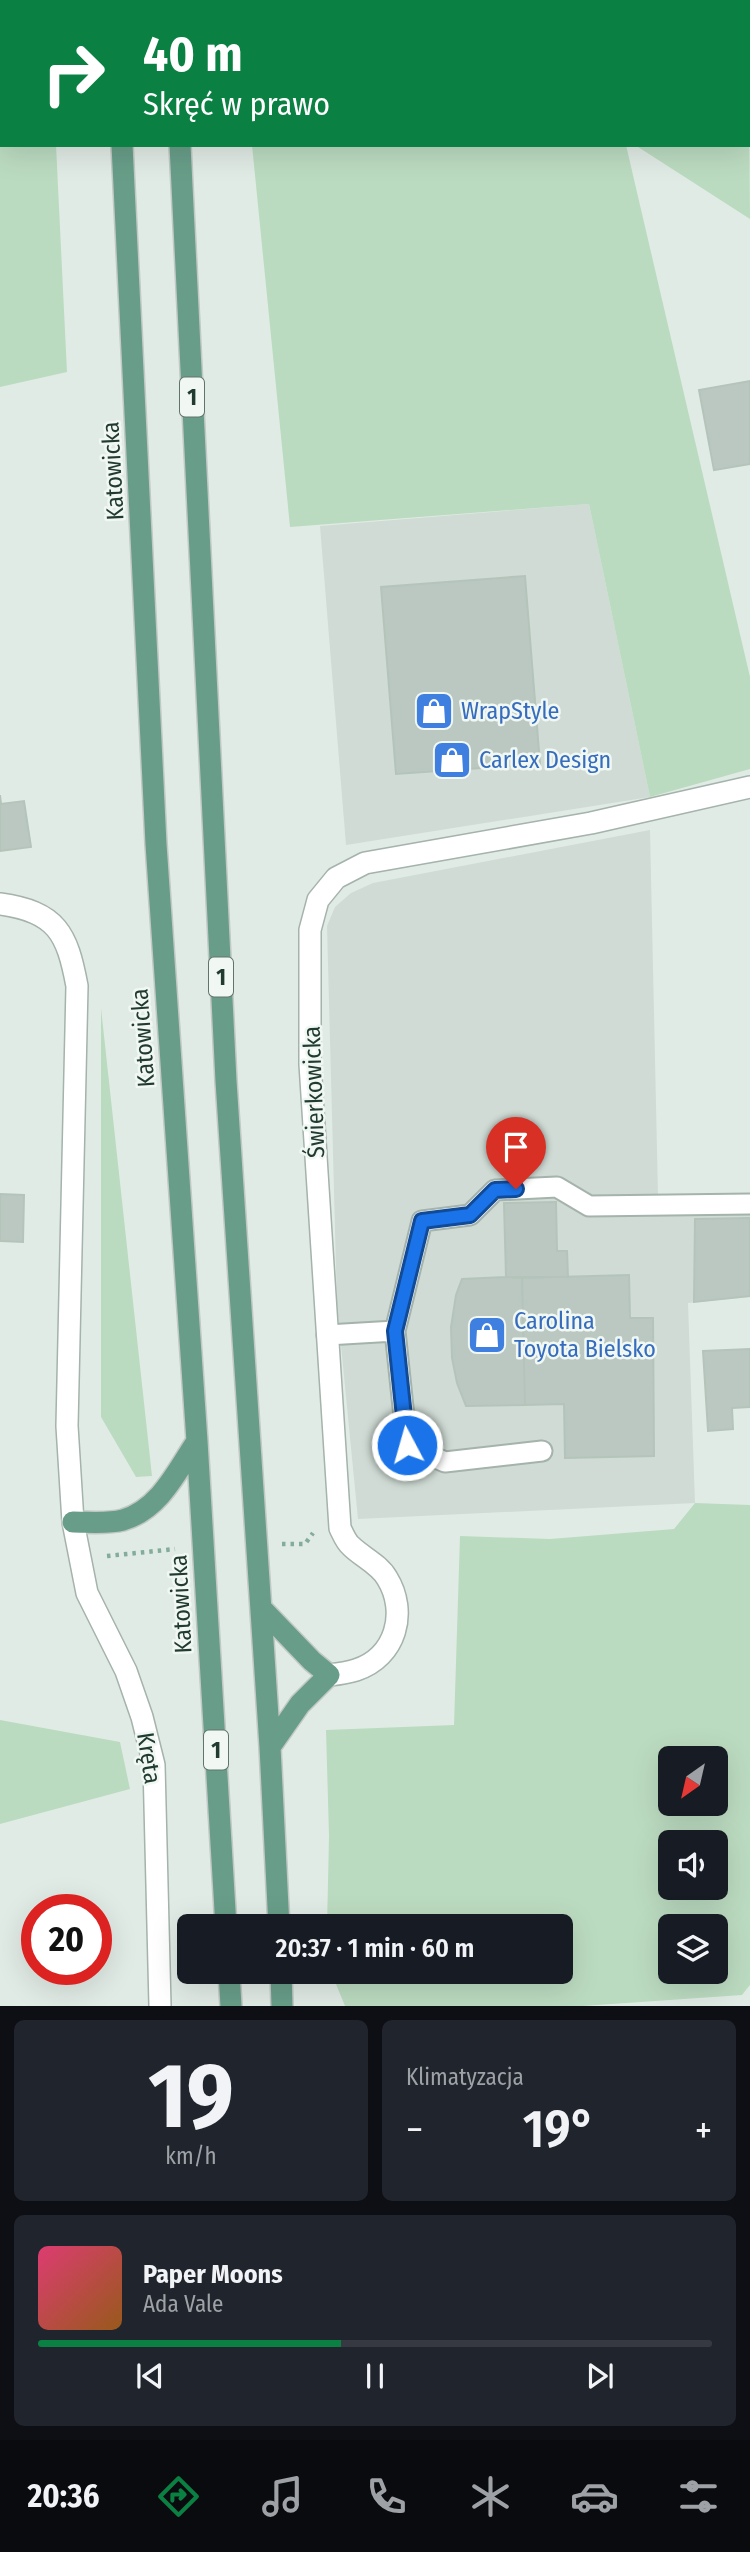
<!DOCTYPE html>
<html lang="pl">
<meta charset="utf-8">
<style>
body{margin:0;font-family:"Fira Sans Condensed",sans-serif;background:#20242c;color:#f1f3f6;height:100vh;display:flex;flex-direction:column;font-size:26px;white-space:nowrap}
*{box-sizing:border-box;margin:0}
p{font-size:23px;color:#9ea1a6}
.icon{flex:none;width:38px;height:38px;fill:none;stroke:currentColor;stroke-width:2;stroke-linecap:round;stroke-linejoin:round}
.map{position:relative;height:2006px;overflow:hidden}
.drawer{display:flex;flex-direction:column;gap:14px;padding:14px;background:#0d0f14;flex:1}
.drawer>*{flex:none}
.guide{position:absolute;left:0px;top:0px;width:751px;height:147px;box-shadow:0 7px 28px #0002;background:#0b8043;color:#fff;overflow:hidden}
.needle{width:46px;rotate:214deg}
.fabs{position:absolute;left:658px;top:1746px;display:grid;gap:14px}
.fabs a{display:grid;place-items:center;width:70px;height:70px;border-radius:10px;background:#171b24;box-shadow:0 7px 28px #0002;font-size:35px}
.speed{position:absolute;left:21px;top:1894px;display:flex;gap:14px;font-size:35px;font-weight:700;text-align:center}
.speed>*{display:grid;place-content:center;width:91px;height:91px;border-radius:50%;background:#171b24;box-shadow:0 7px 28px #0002;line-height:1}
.speed .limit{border:10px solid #d22;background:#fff;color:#111}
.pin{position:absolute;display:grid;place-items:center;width:60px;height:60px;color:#fff;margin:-72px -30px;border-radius:50% 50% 50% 0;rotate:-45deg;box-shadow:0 0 7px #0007}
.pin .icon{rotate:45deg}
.me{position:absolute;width:77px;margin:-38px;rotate:354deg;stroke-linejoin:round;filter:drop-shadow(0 0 5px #0008)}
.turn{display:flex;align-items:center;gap:24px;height:147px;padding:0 28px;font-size:32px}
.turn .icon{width:91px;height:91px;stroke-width:2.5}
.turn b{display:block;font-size:49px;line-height:60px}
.big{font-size:52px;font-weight:600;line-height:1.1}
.drawer .tile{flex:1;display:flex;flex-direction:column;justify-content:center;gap:10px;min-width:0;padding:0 24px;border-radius:10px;background:#20242c}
.drawer .dial{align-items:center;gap:0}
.dial b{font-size:91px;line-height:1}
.song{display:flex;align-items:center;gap:21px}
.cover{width:84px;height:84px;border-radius:10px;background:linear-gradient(135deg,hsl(340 70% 55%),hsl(30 70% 35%))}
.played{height:7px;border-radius:4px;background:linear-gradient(90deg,#0b8043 45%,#363941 45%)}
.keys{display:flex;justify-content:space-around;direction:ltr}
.heat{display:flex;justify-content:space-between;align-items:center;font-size:38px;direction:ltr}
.drawer .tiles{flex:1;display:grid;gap:14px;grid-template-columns:1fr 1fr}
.tile:last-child{grid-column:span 2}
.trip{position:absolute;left:177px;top:1914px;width:396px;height:70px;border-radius:10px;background:#171b24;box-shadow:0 7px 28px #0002;font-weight:600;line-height:70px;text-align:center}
.tabs{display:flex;height:112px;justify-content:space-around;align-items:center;background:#090b0e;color:#9ea1a6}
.tabs .icon{width:49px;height:49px}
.tabs .selected{color:#0b8043}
.tabs b{font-size:32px;color:#f1f3f6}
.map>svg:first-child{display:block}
.built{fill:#cfdbd4}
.green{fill:#bbdbc0;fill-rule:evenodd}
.building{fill:#bac8c1;stroke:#b4c4bb;stroke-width:2}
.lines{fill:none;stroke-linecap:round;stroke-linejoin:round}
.lane-casing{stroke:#a4b3ab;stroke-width:23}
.street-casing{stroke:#a4b3ab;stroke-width:24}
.primary-casing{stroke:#c1c8c5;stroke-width:24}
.path{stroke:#83ad9a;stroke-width:4.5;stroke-dasharray:3.5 5;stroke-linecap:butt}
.lane{stroke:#fff;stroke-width:19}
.street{stroke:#fff;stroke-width:21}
.primary{stroke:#689e89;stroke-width:21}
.route-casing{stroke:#114b97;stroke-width:18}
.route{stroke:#1a73e8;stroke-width:12}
.labels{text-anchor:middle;stroke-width:5;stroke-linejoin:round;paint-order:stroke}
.shield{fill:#f1f8f4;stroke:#60746c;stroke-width:2}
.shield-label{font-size:23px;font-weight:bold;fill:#223b31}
.street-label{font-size:24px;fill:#223b31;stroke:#f1f8f4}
.shop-label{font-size:24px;fill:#366cbe;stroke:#f1f8f4;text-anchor:start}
</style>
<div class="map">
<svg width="750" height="2006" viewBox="0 0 750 2006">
<rect width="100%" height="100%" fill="#e1ebe5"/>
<!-- built -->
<path class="built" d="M589 504 650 797 346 845 320 526Z
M650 830 658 1196 750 1194V1297L688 1303 695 1503 358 1519 337 1305 327 926 335 907 351 893 373 883Z"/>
<!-- green -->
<path class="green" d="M0 0H49L2 2V145H56L67 372 0 387Z
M238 0H650L651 2H238Z
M749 98 750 219 635 145H749Z
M252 145H626L750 677V769L650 797 589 504 290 527Z
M101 1008 152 1476 136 1477 101 1417Z
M695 1503 750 1505V1985L742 1995 583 2006H345L331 1972H560V1927H327L329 1836 326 1730 454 1725 460 1536 550 1539 674 1529ZM670 1759H716V1804H670ZM670 1843H716V1888H670ZM670 1927H716V1972H670Z
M0 1720 120 1742 130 1789 0 1824Z"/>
<!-- building -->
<path class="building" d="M750 381V464L714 470 699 390Z
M525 576 540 764 396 774 381 587Z
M0 795 1 804 24 801 31 847 0 851Z
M0 1194 24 1195 23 1242 0 1241Z
M556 1202 557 1251H567L568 1277H506L504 1203Z
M750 1218V1296L694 1302 695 1219Z
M629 1275 630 1318H653L654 1456 565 1458 564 1404 525 1405 522 1278Z
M506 1277 522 1278 525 1405 466 1406 457 1383 452 1358 451 1327 456 1295 462 1279Z
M750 1349V1407L732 1408 733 1429 708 1431 703 1351Z"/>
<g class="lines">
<!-- lane casing -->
<g class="lane-casing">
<path id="lane" d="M395 1331 407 1445 445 1462 542 1451
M327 1335 395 1331 422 1221 470 1215 495 1190 557 1187 589 1206 750 1204"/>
</g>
<!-- street casing -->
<g class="street-casing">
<path id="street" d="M0 904C57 912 67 933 77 986L67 1426 73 1522 87 1593 126 1671 142 1717 154 1765 160 2006
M329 1675C338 1674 347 1673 356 1670 396 1657 408 1612 387 1578 379 1564 362 1557 351 1546 346 1542 343 1534 340 1528L310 1064V930L318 900 336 878 365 863 591 823 750 787"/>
</g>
<!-- primary casing -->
<g class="primary-casing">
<path id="primary" d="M114 0V2
M174 0V2
M122 145 156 844 197 1441 226 1927
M180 145 226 1081 270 1747 279 1927
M73 1522C89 1522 108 1524 123 1520 160 1509 177 1471 197 1441
M261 1608 312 1661 329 1675 300 1704 270 1747
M229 1972 231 2006
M281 1972 282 2006"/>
</g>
<!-- path -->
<path class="path" d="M282 1544H305L313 1533
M107 1556 175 1549"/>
<!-- lane -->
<use href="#lane" class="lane"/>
<!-- street -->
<use href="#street" class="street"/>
<!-- primary -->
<use href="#primary" class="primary"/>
</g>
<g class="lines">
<!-- route casing -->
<g class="route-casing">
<path id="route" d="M407 1445 395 1331 422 1221 470 1215 495 1190 516 1189"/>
</g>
<!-- route -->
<use href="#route" class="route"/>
</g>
<!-- icons -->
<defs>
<g id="shop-square" transform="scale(2.0125)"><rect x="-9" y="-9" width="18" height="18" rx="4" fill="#3f7fe0" stroke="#f1f8f4"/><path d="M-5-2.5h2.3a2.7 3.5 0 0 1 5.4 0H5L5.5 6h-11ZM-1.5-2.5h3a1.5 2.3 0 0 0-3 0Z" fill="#fff"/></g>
</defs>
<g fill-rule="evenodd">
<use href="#shop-square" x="434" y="711"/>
<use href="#shop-square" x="452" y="760"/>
<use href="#shop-square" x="487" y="1335"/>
</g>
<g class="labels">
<!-- shield labels -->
<g class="shield">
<rect x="180" y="377.5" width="24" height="39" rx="5"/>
<rect x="209" y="957.5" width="24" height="39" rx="5"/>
<rect x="204" y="1730.5" width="24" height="39" rx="5"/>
</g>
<g class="shield-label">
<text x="192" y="405">1</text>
<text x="221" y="985">1</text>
<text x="216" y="1758">1</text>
</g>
<!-- street labels -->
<g class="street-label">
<text transform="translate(113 471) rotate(-93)" y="8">Katowicka</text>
<text transform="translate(143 1038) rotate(-94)" y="8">Katowicka</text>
<text transform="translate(314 1092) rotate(-92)" y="8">Świerkowicka</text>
<text transform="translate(181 1604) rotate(-93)" y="8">Katowicka</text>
<text transform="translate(149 1758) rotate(81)" y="8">Kręta</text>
</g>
<!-- shop labels -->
<g class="shop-label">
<text x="461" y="719">WrapStyle</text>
<text x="479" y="768">Carlex Design</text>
<text x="514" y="1329">Carolina<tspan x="514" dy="28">Toyota Bielsko</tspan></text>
</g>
</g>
</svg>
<div class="fabs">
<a><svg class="needle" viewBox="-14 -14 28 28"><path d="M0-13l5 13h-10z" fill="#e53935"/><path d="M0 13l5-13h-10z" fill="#9ea1a6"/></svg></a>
<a><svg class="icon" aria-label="sound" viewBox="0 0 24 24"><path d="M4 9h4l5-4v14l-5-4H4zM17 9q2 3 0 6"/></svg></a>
<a><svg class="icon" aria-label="layers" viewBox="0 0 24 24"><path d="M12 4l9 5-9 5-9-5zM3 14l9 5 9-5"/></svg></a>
</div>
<div class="speed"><div class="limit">20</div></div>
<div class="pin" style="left:516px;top:1189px;background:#d93025"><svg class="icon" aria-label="arrive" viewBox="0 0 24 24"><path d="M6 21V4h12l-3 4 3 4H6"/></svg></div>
<svg class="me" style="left:407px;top:1445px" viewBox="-20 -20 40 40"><circle r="17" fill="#1a73e8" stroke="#fff" stroke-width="3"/><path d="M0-11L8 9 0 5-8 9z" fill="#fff"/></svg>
<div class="trip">20:37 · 1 min · 60 m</div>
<div class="guide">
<div class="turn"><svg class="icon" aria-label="right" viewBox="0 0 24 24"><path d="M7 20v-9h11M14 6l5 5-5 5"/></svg><div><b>40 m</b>Skręć w prawo</div></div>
</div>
</div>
<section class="drawer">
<div class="tiles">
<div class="tile dial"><b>19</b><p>km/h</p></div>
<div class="tile"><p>Klimatyzacja</p>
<div class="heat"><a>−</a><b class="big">19°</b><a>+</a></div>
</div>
<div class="tile">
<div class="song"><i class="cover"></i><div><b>Paper Moons</b><p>Ada Vale</p></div></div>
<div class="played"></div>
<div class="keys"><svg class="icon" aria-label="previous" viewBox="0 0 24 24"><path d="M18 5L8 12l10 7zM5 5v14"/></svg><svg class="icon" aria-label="pause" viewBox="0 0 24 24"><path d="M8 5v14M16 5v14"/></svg><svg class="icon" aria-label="next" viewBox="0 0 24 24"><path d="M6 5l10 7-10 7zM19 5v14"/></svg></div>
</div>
</div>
</section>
<nav class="tabs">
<b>20:36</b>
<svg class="icon selected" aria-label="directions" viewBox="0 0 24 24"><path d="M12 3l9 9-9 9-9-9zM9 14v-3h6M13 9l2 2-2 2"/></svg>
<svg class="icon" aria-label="music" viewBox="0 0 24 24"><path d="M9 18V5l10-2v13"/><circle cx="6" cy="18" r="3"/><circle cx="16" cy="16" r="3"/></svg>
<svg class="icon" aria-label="phone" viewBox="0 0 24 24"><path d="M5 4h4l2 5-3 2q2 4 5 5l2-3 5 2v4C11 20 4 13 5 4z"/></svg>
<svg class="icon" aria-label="climate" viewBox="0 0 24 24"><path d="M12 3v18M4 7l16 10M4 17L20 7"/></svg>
<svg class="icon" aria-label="car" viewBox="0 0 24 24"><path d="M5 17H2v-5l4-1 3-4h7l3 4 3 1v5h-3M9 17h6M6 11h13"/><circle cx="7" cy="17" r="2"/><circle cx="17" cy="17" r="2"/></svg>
<svg class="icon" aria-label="filters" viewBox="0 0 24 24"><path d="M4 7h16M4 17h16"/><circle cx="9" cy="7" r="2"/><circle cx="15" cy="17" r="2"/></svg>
</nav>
